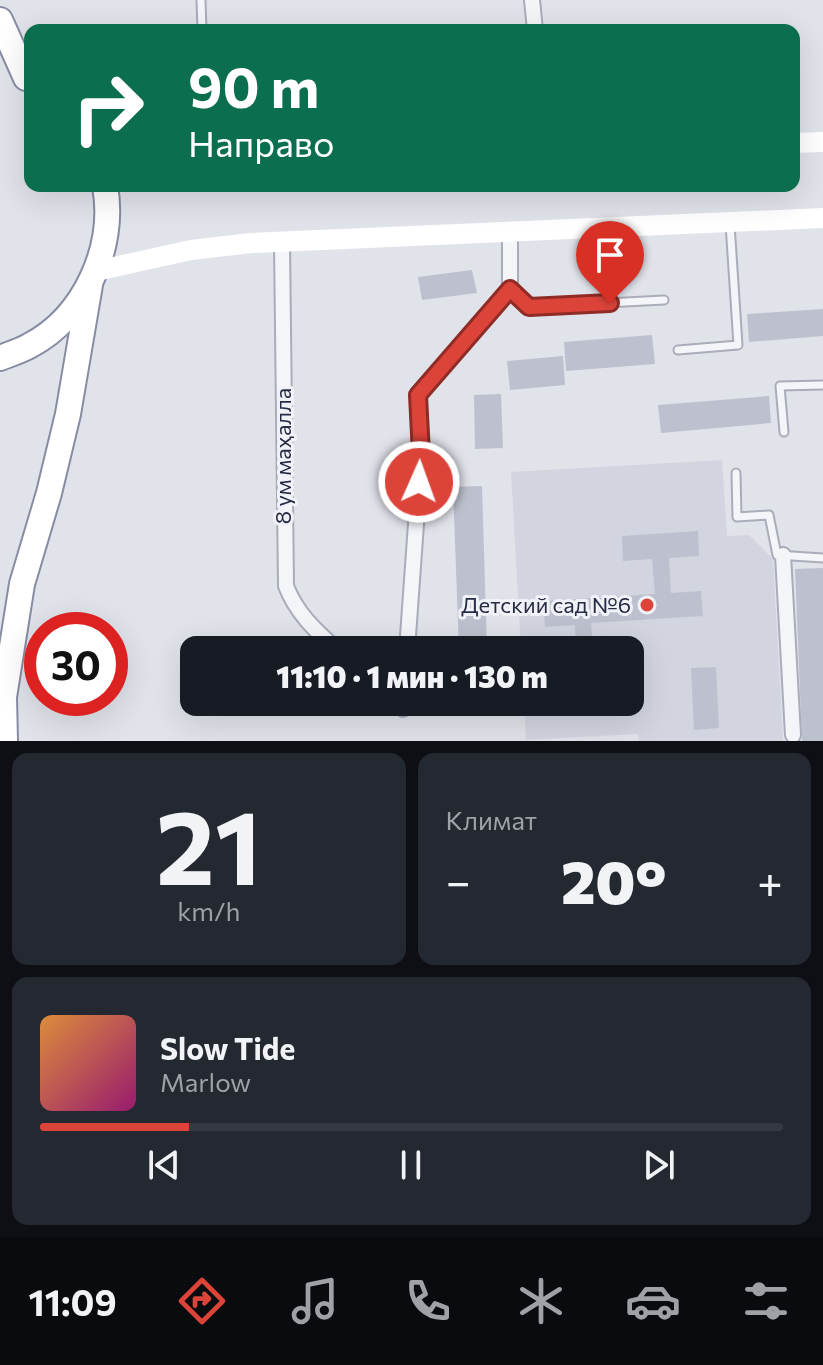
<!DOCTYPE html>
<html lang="ru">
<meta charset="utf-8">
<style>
body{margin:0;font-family:Commissioner,sans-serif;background:#242831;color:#f1f3f6;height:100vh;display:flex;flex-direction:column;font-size:30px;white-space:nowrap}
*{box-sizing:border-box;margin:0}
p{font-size:26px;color:#9ea1a6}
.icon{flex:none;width:44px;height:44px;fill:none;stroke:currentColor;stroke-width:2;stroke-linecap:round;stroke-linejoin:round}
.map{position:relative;height:741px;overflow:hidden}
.details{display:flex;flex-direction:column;gap:12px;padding:12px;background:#0d0f14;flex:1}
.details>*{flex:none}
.top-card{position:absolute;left:24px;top:24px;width:776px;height:168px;border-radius:16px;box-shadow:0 8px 32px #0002;background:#0b6e4f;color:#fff;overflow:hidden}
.speed{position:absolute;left:24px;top:612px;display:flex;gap:16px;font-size:40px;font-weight:700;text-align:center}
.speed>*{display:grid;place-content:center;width:104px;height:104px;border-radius:50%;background:#171b24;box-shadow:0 8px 32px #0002;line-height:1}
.speed .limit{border:12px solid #d22;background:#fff;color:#111}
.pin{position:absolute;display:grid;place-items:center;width:68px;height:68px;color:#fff;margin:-82px -34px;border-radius:50% 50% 50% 0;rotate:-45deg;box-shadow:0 0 8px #0007}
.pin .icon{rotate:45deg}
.me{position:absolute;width:88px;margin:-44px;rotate:2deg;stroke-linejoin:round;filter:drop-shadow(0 0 6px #0008)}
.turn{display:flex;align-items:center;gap:28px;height:168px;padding:0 32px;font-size:36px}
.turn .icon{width:104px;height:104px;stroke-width:2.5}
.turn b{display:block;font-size:56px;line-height:68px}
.big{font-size:60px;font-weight:800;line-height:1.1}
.details .card{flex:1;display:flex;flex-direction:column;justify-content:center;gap:12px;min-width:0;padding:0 28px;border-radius:16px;background:#242831}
.details .dial{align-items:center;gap:0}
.dial b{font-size:104px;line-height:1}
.song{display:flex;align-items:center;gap:24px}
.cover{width:96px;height:96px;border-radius:12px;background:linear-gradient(135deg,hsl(30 70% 55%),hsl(320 70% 35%))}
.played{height:8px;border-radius:4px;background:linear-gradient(90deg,#dc443a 20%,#363941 20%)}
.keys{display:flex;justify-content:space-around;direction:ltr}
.heat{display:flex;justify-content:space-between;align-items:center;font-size:44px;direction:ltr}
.details .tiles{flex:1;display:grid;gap:12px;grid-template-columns:1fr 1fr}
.card:last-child{grid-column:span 2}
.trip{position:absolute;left:180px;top:636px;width:464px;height:80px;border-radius:16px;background:#171b24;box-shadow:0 8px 32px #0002;font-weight:800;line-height:80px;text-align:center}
.dock{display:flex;height:128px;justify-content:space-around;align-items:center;background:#090b0e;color:#9ea1a6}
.dock .icon{width:56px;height:56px}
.dock .current{color:#dc443a}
.dock b{font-size:36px;color:#f1f3f6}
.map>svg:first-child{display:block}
.built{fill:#d2d5e0}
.building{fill:#bdc0ce}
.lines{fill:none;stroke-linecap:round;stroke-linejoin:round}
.lane-casing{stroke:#a9acb9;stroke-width:11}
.street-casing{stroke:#a9acb9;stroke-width:18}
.highway-casing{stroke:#878ca3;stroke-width:28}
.lane{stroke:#f4f5f9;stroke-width:7}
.street{stroke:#f4f5f9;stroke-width:14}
.secondary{stroke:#fff;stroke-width:20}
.highway{stroke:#fff;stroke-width:24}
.route-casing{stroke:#8f2c26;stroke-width:20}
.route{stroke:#dc443a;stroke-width:14}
.poi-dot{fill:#dc443a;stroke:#f1f2f8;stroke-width:3}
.labels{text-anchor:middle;stroke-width:6;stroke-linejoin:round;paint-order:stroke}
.street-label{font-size:22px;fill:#272c45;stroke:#f1f2f8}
.poi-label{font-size:22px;fill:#272c45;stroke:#f1f2f8;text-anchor:end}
</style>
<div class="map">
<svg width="823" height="741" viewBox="0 0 823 741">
<rect width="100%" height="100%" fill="#e1e3eb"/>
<!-- built -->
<path class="built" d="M722 460 727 536 749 535 773 559 783 741H639L638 734 526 740 524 702H630V650H521L511 472Z"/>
<!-- building -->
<path class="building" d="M472 270 477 293 422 300 418 277Z
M823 309V336L749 342 747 314Z
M652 335 655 364 566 371 564 342Z
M563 356 565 385 510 390 507 361Z
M501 394 503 448 475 449 474 395Z
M769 396 771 423 661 433 658 405Z
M482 486 487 650H459L453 487Z
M698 531 699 556 669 558 671 593 701 591 703 616 591 623 593 650H576L575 625 545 627 543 601 655 594 652 559 623 561 622 536Z
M823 568V741H802L795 569Z
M716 667 719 728 694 730 691 668Z"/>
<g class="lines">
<!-- lane casing -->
<g class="lane-casing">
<path id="lane" d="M201 0 202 30
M510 289 529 307 664 300
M678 350 738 345 730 224
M784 432 780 386 823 385
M736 473 737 517 769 515 777 555 823 558"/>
</g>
<!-- street casing -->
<g class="street-casing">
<path id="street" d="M532 0 535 30
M282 242 286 586C297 614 315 630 337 650
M783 555 793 735
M407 650 421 454 418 395 510 289V231
M395 702 403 709"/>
</g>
<!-- highway casing -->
<g class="highway-casing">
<path id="highway" d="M0 20 26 78
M0 358C10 354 20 351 29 346 85 317 116 247 105 186
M5 741 4 697 22 584 49 493 68 414 90 285"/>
</g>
<!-- lane -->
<use href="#lane" class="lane"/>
<!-- street -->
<use href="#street" class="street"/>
<!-- secondary -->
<path class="secondary" d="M794 143 823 142
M96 271 191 250 251 243 823 218"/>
<!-- highway -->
<use href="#highway" class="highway"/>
</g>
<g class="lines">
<!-- route casing -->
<g class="route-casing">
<path id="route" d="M419 482 421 454 418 395 510 289 529 307 610 303"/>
</g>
<!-- route -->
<use href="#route" class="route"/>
</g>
<!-- markers -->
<circle class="poi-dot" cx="647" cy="605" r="8"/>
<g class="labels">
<!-- street labels -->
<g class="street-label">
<text transform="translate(283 456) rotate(-90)" y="8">8 ум маҳалла</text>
</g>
<!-- poi labels -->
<g class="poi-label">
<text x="631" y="613">Детский сад №6</text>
</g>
</g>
</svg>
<div class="speed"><div class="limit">30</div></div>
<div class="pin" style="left:610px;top:303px;background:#d93025"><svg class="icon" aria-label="arrive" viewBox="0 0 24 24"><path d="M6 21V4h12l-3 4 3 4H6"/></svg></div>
<svg class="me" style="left:419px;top:482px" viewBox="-20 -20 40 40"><circle r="17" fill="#dc443a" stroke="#fff" stroke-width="3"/><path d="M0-11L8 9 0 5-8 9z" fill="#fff"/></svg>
<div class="trip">11:10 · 1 мин · 130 m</div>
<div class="top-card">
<div class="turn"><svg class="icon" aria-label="right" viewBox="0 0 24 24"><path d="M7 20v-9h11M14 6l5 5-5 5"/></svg><div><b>90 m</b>Направо</div></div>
</div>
</div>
<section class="details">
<div class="tiles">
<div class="card dial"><b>21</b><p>km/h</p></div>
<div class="card"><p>Климат</p>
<div class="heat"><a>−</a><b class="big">20°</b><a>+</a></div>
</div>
<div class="card">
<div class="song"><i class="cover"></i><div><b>Slow Tide</b><p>Marlow</p></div></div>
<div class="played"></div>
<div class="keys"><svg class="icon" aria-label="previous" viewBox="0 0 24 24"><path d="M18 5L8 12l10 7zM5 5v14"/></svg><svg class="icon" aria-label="pause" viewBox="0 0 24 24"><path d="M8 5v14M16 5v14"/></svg><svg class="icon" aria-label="next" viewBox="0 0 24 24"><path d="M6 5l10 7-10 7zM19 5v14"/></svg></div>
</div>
</div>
</section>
<nav class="dock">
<b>11:09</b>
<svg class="icon current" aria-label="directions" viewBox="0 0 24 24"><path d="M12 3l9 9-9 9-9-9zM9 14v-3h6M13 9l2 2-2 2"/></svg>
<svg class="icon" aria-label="music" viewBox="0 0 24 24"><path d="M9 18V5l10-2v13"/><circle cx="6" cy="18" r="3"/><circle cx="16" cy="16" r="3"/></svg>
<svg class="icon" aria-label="phone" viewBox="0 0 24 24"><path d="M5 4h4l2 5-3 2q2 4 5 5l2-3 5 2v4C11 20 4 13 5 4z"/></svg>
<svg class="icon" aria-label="climate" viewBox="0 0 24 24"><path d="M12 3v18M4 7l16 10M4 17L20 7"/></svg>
<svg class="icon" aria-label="car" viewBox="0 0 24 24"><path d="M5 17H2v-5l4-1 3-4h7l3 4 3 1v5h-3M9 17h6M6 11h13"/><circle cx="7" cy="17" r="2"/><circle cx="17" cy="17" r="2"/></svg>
<svg class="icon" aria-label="filters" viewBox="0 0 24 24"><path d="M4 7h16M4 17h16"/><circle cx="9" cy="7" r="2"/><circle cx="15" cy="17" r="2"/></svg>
</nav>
